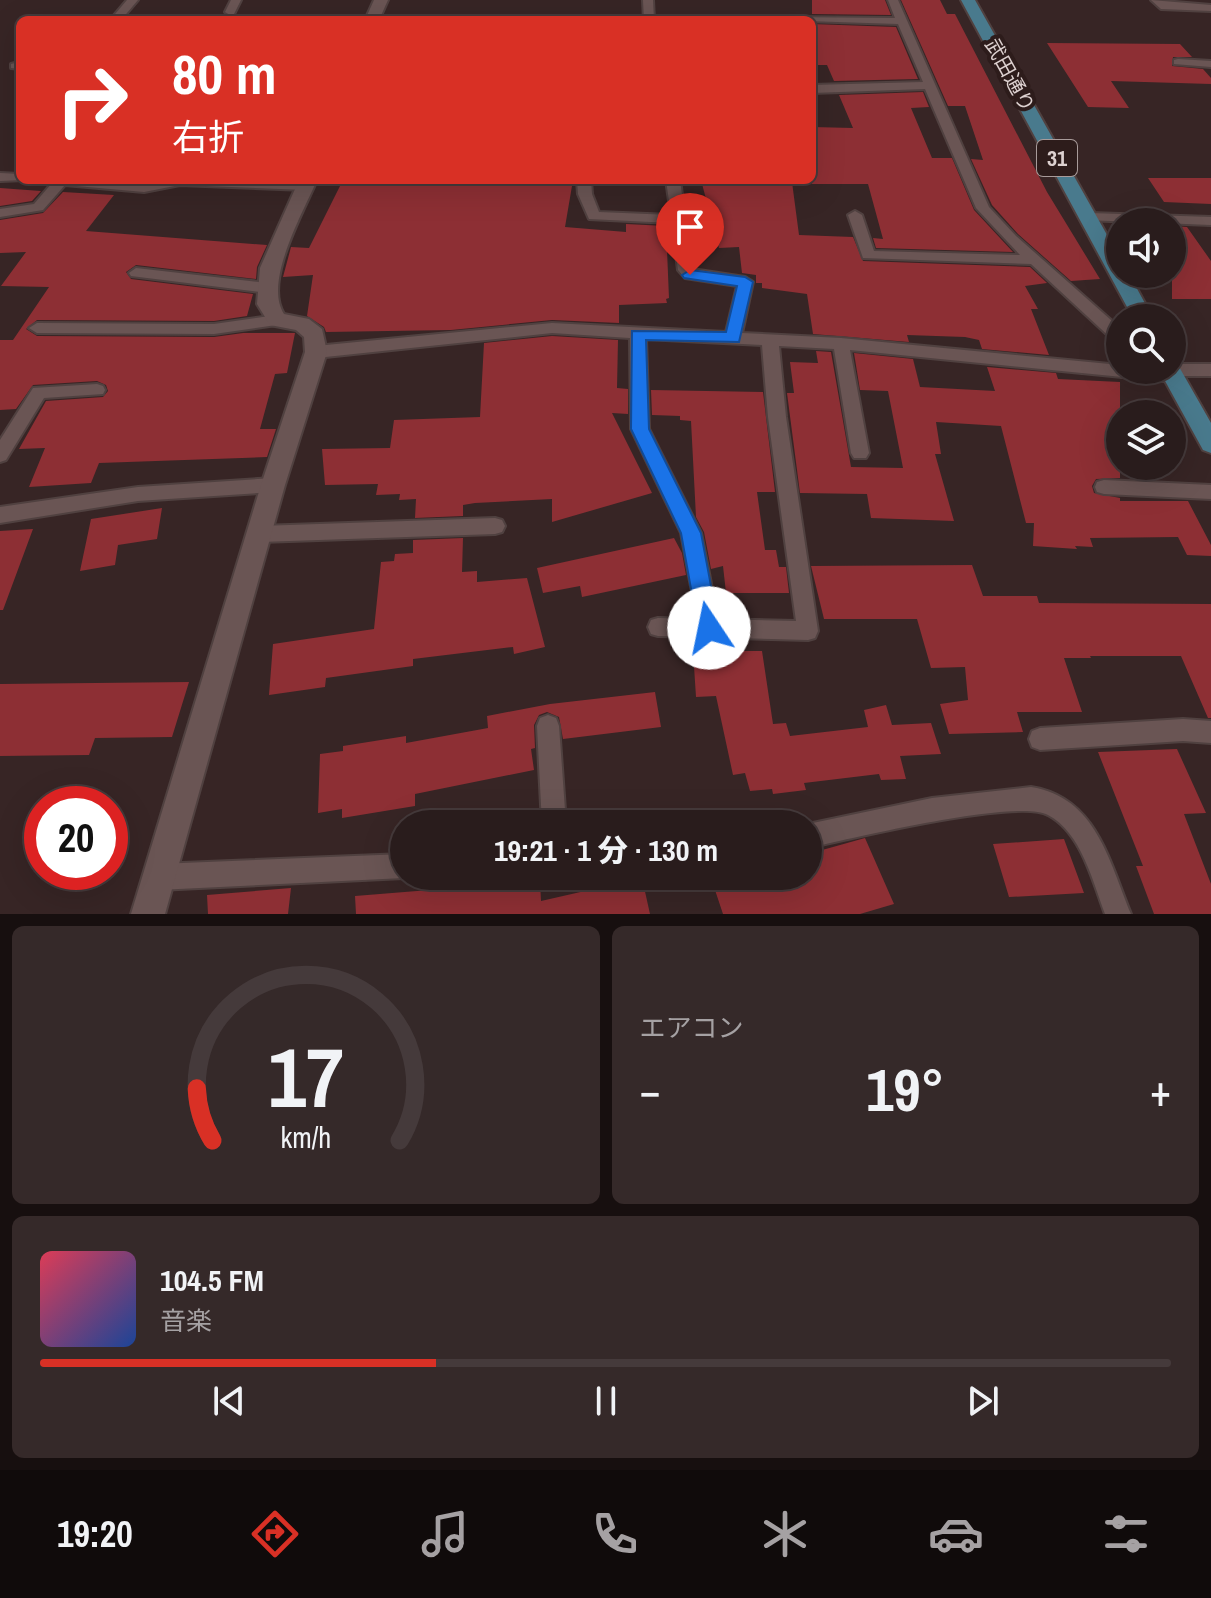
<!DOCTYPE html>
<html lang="ja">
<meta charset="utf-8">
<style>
body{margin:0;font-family:"Archivo Narrow","Noto Sans JP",sans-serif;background:#352929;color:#f1f3f6;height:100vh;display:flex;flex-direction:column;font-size:30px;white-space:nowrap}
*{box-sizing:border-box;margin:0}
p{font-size:26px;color:#a5a1a3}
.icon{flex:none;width:44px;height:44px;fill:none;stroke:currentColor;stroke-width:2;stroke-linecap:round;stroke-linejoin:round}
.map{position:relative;height:914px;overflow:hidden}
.details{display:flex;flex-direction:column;gap:12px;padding:12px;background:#170f0f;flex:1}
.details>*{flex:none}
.top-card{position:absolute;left:16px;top:16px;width:800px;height:168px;border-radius:12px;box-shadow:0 8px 32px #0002,0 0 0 2px #453a3b;background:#d93025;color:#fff;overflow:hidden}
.controls{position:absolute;left:1106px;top:208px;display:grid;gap:16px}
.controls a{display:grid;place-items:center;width:80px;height:80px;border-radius:50%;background:#291c1c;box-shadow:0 8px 32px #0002,0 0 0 2px #453a3b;font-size:40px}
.speed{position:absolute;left:24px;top:786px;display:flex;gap:16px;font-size:40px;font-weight:700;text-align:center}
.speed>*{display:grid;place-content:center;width:104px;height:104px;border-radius:50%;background:#291c1c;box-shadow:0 8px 32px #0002,0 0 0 2px #453a3b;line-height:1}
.speed .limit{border:12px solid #d22;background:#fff;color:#111}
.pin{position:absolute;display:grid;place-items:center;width:68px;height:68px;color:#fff;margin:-82px -34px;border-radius:50% 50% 50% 0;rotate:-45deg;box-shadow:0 0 8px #0007}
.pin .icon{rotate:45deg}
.me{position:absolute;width:88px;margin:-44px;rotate:349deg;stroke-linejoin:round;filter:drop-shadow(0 0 6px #0008)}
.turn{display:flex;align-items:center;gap:28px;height:168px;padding:0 24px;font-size:36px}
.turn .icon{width:104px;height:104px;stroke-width:2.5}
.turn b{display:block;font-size:56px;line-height:68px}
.big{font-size:60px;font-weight:800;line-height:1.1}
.details .card{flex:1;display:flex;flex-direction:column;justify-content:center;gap:12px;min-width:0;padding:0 28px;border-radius:12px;background:#352929}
.details .dial{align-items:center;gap:0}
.dial svg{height:208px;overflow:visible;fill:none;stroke:#453a3b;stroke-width:7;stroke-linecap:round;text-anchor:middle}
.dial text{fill:#f1f3f6;stroke:none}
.song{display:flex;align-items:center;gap:24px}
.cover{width:96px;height:96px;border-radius:12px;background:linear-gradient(135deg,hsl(350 70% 55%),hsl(220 70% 35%))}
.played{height:8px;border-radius:4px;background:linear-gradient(90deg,#d93025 35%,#453a3b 35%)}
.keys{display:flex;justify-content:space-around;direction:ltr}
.heat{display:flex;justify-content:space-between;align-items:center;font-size:44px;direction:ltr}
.details .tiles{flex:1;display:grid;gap:12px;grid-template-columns:1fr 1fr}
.card:last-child{grid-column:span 2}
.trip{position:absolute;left:390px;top:810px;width:432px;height:80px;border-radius:40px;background:#291c1c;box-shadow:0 8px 32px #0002,0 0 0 2px #453a3b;font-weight:800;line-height:80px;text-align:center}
.tab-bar{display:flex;height:128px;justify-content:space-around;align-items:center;background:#100b0b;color:#a5a1a3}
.tab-bar .icon{width:56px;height:56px}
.tab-bar .selected{color:#d93025}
.tab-bar b{font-size:36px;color:#f1f3f6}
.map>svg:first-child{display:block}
.building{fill:#8d2f34}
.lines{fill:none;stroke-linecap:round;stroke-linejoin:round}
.service-casing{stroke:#504140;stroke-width:4}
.minor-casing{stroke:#504140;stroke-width:4}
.primary-casing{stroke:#504140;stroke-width:4}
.service{fill:#6a5554;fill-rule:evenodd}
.minor{fill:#6a5554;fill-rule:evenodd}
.primary{fill:#497a8d;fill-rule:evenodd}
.route{fill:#1a73e8;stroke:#114b97;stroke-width:2}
.labels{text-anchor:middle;stroke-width:8;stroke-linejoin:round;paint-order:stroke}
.far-street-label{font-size:20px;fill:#ddd1d0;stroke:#2d1c1b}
.shield{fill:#2d1c1b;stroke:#a89b9a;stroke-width:2}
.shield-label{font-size:22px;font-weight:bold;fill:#ddd1d0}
</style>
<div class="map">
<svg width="1211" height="914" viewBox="0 0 1211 914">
<rect width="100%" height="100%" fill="#372525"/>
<!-- building -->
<path class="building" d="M812 0H885L891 15 812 14Z
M901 0H940L947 14H955L1047 192 1100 279 1071 281 1018 234 992 205 971 159 983 160 965 106H948Z
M812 24 896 27 918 79 834 81 827 65H812Z
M1047 43 1180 44 1192 57H1173L1172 66 1203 69 1211 78V84L1111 81 1129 108 1088 107Z
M923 92 929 107 911 108 932 158H952L974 210 1013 252 876 248 873 238 883 239 868 184H812V127L853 128 839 95Z
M1148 178H1211V204L1164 202Z
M343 180 524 184 525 180H573L565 227 626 232V224L666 226 669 298 666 299 667 303 619 305V323L552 320 451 330 326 332 324 327 307 316 313 275 283 277 291 247 309 248Z
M701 180 792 182 799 235 853 237 863 261 1030 267 1047 283 1025 286 1038 309H1031L1049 355 982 349 979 340 965 337 907 335 909 342 813 334 807 294 762 288V283H756V275L742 273 739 247 719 248Z
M0 188 41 191 32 201 0 206Z
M63 192 114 195 86 231 267 245 257 267 256 279 136 265 126 272 131 279 253 294 247 316 214 321 37 320 26 329 37 336 214 337 243 333H295L287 373 275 374 260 429H276L267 457 99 463 91 483 29 487 45 448 19 449 46 401 103 397 108 391 106 385 97 381 33 385 16 409 0 410V340H13L49 287 1 286 26 252 0 253V220L43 213Z
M1172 226 1187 227 1211 261V299H1172Z
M552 336 618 340 617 388 628 389V414L612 413 652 493 552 522V499L475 503 463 505V516L415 518 416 499 399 500 400 494 376 495 378 484 325 485 322 449 390 448 394 420 480 417 484 343Z
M816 351 831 352 851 467 903 468 888 391 860 390 854 353 913 359 920 387 995 391 987 367 1056 373 1058 379 1120 382V478L1096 479 1092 486 1094 493 1120 498V501H1188L1211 545V556L1187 555 1178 537 1090 538 1093 547 1075 546 1077 549 1033 546 1034 523H1026L1001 426 936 422 941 454H935L954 521 871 518 867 494 800 493 787 393H794L790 362 818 363Z
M651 390 763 392 775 492H757L765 550H776L779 567H786L789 593H726L723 566 711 569 704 532 696 517 691 421 680 420V416L652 415Z
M162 508 157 539 118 545 115 565 80 571 91 519Z
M33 529 3 610H0V531Z
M463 538 462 572 477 571V582L527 578 545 647 514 654 513 647 413 659V666L326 678 325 687 269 695 273 644 374 629 381 562 394 561 395 554 413 553V540Z
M674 538 682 553 686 575 582 597 580 586 543 593 537 568Z
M972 565 983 596H1037L1039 603 1211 604V718H1208L1181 656H1090L1091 658H1064L1082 712H1017L1023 732 949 734 940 704 968 700 965 667 931 668 917 619H824L811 566Z
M693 651H762L773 724 786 723 790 736 868 727 864 710 886 705 892 725 931 723 941 754 900 756 906 779 881 780 879 774 804 783 806 790 773 794 772 789 750 791 745 773 733 775 716 696 696 697Z
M189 682 172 737 95 738 89 755 0 756V684Z
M655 692 661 727 563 739 559 717 547 712 539 715 534 725 535 748 531 749 534 770 415 794V806L342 818V809L318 813 320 754 343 751V746L406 736V743L488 728 487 716 550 704Z
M1177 749 1206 813 1184 814 1211 884V914H1154L1136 866H1143L1098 752Z
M865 838 894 904 860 914H723L712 881 731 876H808V854Z
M1064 839 1084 893 1009 897 993 844Z
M642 878 650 914H356L355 896 540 881 541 901Z
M291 888 288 914H208L207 895Z"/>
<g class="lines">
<!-- service casing -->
<g class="service-casing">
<path id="service" d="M127 0H138L121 20H110Z
M231 0H241L234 14 230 15 225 12Z
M643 0H653L654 20H644Z
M888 0H898L989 207 1016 236 1120 328V342L1114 341 1031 264 863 258 848 215 855 211 862 215 874 251 1020 255 976 208 925 89 812 93V85L923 82 898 24 776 20 781 17 895 18Z
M1151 0 1211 5V11L1161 9Z
M1178 59 1211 61V67L1174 64V60Z
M15 63H20V69L11 68V64Z
M0 173 20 174V180H25L0 181Z
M49 180 144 184 164 180 306 182 313 186 306 190 180 185 144 192 65 185 43 210 0 217V209L34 204 52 183Z
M577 180H591L592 194 599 212 671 215 666 180H680L692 269 745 277 753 282 742 333 841 338 1120 365V370H1172V364H1211V376H1181L1173 382 850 350 869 453 866 458H854L851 453 834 349 779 346 786 417 818 631 815 638 808 640 658 636 651 634 648 627 651 620 658 618 697 619 681 533 631 429 630 338 552 333 316 358 308 352 316 346 552 323 726 332 737 286 685 278 678 270 672 223 589 219 578 194ZM646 339 762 345 768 417 796 621 718 619 701 533 649 429Z
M1090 213 1211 217V225L1085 220V214Z
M136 268 268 283 276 288 268 293 131 276 129 273Z
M277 315 285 320 283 324 214 334 37 333 29 328 37 323 214 324Z
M97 384 103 386 105 390 103 394 44 398 6 460 0 462V440L33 388Z
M273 478 280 480 282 485 280 490 273 492 138 501 0 523V507L138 487Z
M1104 480 1211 485V499L1104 494 1097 492 1095 487 1097 482Z
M495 518 502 520 505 526 502 532 495 534 260 542 253 540 250 534 253 528 260 526Z
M548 715 556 718 559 726 566 824H542L537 726 540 718Z
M1183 719 1211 721V743L1183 741 1040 750 1032 747 1029 739 1032 731 1040 728Z
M1031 787C1096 797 1109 861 1131 914H1105C1093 882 1081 832 1048 815 1018 798 849 839 808 848V824L932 798Z
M404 854V876H410L404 878 158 890 149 886 145 877 149 868 158 864Z"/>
</g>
<!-- minor casing -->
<g class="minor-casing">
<path id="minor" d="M374 0H388L379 20H365Z
M299 180H317C303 213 263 282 284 314L309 319 322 329 327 352 285 485 165 914H131L261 485 305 352 304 337 296 330 270 325 257 304 260 268Z"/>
</g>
<!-- primary casing -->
<g class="primary-casing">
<path id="primary" d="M961 0H975L1120 258V274H1129L1153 318H1133Z
M1172 363 1178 365 1211 423V453L1203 450 1159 370H1172Z"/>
</g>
<!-- service -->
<use href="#service" class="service"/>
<!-- minor -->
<use href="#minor" class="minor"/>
<!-- primary -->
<use href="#primary" class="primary"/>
</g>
<!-- route -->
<path class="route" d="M690 270 745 277 753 282 739 342 646 340 649 429 701 533 719 628 716 634 709 637 701 634 698 628 681 533 631 429 632 331 726 332 737 286 684 278 682 275Z"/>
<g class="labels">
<!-- far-street labels -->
<g class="far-street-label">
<text transform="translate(1010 75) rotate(61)" y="7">武田通り</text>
</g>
<!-- shield labels -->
<rect class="shield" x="1037" y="140" width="40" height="36" rx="6"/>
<g class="shield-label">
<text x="1057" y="166">31</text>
</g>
</g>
</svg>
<div class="controls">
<a><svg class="icon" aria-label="sound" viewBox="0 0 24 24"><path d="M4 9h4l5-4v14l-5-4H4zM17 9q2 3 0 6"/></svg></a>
<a><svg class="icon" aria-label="search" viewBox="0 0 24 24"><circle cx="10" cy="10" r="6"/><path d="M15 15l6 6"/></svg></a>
<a><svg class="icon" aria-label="layers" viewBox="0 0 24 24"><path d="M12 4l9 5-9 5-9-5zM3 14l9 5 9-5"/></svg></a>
</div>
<div class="speed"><div class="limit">20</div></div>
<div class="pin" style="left:690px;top:275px;background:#d93025"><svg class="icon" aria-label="arrive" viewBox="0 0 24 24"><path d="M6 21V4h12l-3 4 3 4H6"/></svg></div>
<svg class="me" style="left:709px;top:628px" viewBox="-20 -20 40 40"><circle r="19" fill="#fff"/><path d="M0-13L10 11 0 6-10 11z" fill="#1a73e8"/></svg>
<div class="trip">19:21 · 1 分 · 130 m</div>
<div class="top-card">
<div class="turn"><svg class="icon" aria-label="right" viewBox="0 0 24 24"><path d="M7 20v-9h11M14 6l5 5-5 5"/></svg><div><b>80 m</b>右折</div></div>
</div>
</div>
<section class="details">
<div class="tiles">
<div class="card dial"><svg viewBox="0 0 100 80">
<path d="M14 69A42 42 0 1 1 86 69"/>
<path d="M14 69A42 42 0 0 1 8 49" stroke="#d93025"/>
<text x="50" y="56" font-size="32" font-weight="700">17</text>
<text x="50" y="72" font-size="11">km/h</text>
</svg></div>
<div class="card"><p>エアコン</p>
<div class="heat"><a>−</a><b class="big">19°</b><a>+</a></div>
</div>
<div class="card">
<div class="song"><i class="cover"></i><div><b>104.5 FM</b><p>音楽</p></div></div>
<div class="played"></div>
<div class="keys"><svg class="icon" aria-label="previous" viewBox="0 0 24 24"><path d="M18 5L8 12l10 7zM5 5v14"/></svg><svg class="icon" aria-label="pause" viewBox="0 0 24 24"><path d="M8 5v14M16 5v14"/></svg><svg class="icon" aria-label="next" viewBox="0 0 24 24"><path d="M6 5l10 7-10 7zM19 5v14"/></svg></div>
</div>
</div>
</section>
<nav class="tab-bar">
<b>19:20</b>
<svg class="icon selected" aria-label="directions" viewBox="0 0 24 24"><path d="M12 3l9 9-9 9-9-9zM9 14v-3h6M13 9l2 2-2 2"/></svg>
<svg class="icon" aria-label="music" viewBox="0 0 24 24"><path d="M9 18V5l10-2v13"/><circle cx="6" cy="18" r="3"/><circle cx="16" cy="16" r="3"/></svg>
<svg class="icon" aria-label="phone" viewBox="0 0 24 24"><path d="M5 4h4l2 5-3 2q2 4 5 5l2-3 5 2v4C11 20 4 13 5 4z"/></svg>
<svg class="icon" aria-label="climate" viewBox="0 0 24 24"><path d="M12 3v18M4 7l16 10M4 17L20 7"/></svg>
<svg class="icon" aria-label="car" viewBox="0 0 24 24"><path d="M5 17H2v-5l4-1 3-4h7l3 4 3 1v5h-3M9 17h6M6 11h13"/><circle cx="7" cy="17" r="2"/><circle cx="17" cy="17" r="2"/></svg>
<svg class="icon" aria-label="filters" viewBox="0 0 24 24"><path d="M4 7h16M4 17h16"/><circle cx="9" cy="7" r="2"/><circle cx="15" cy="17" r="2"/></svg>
</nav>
